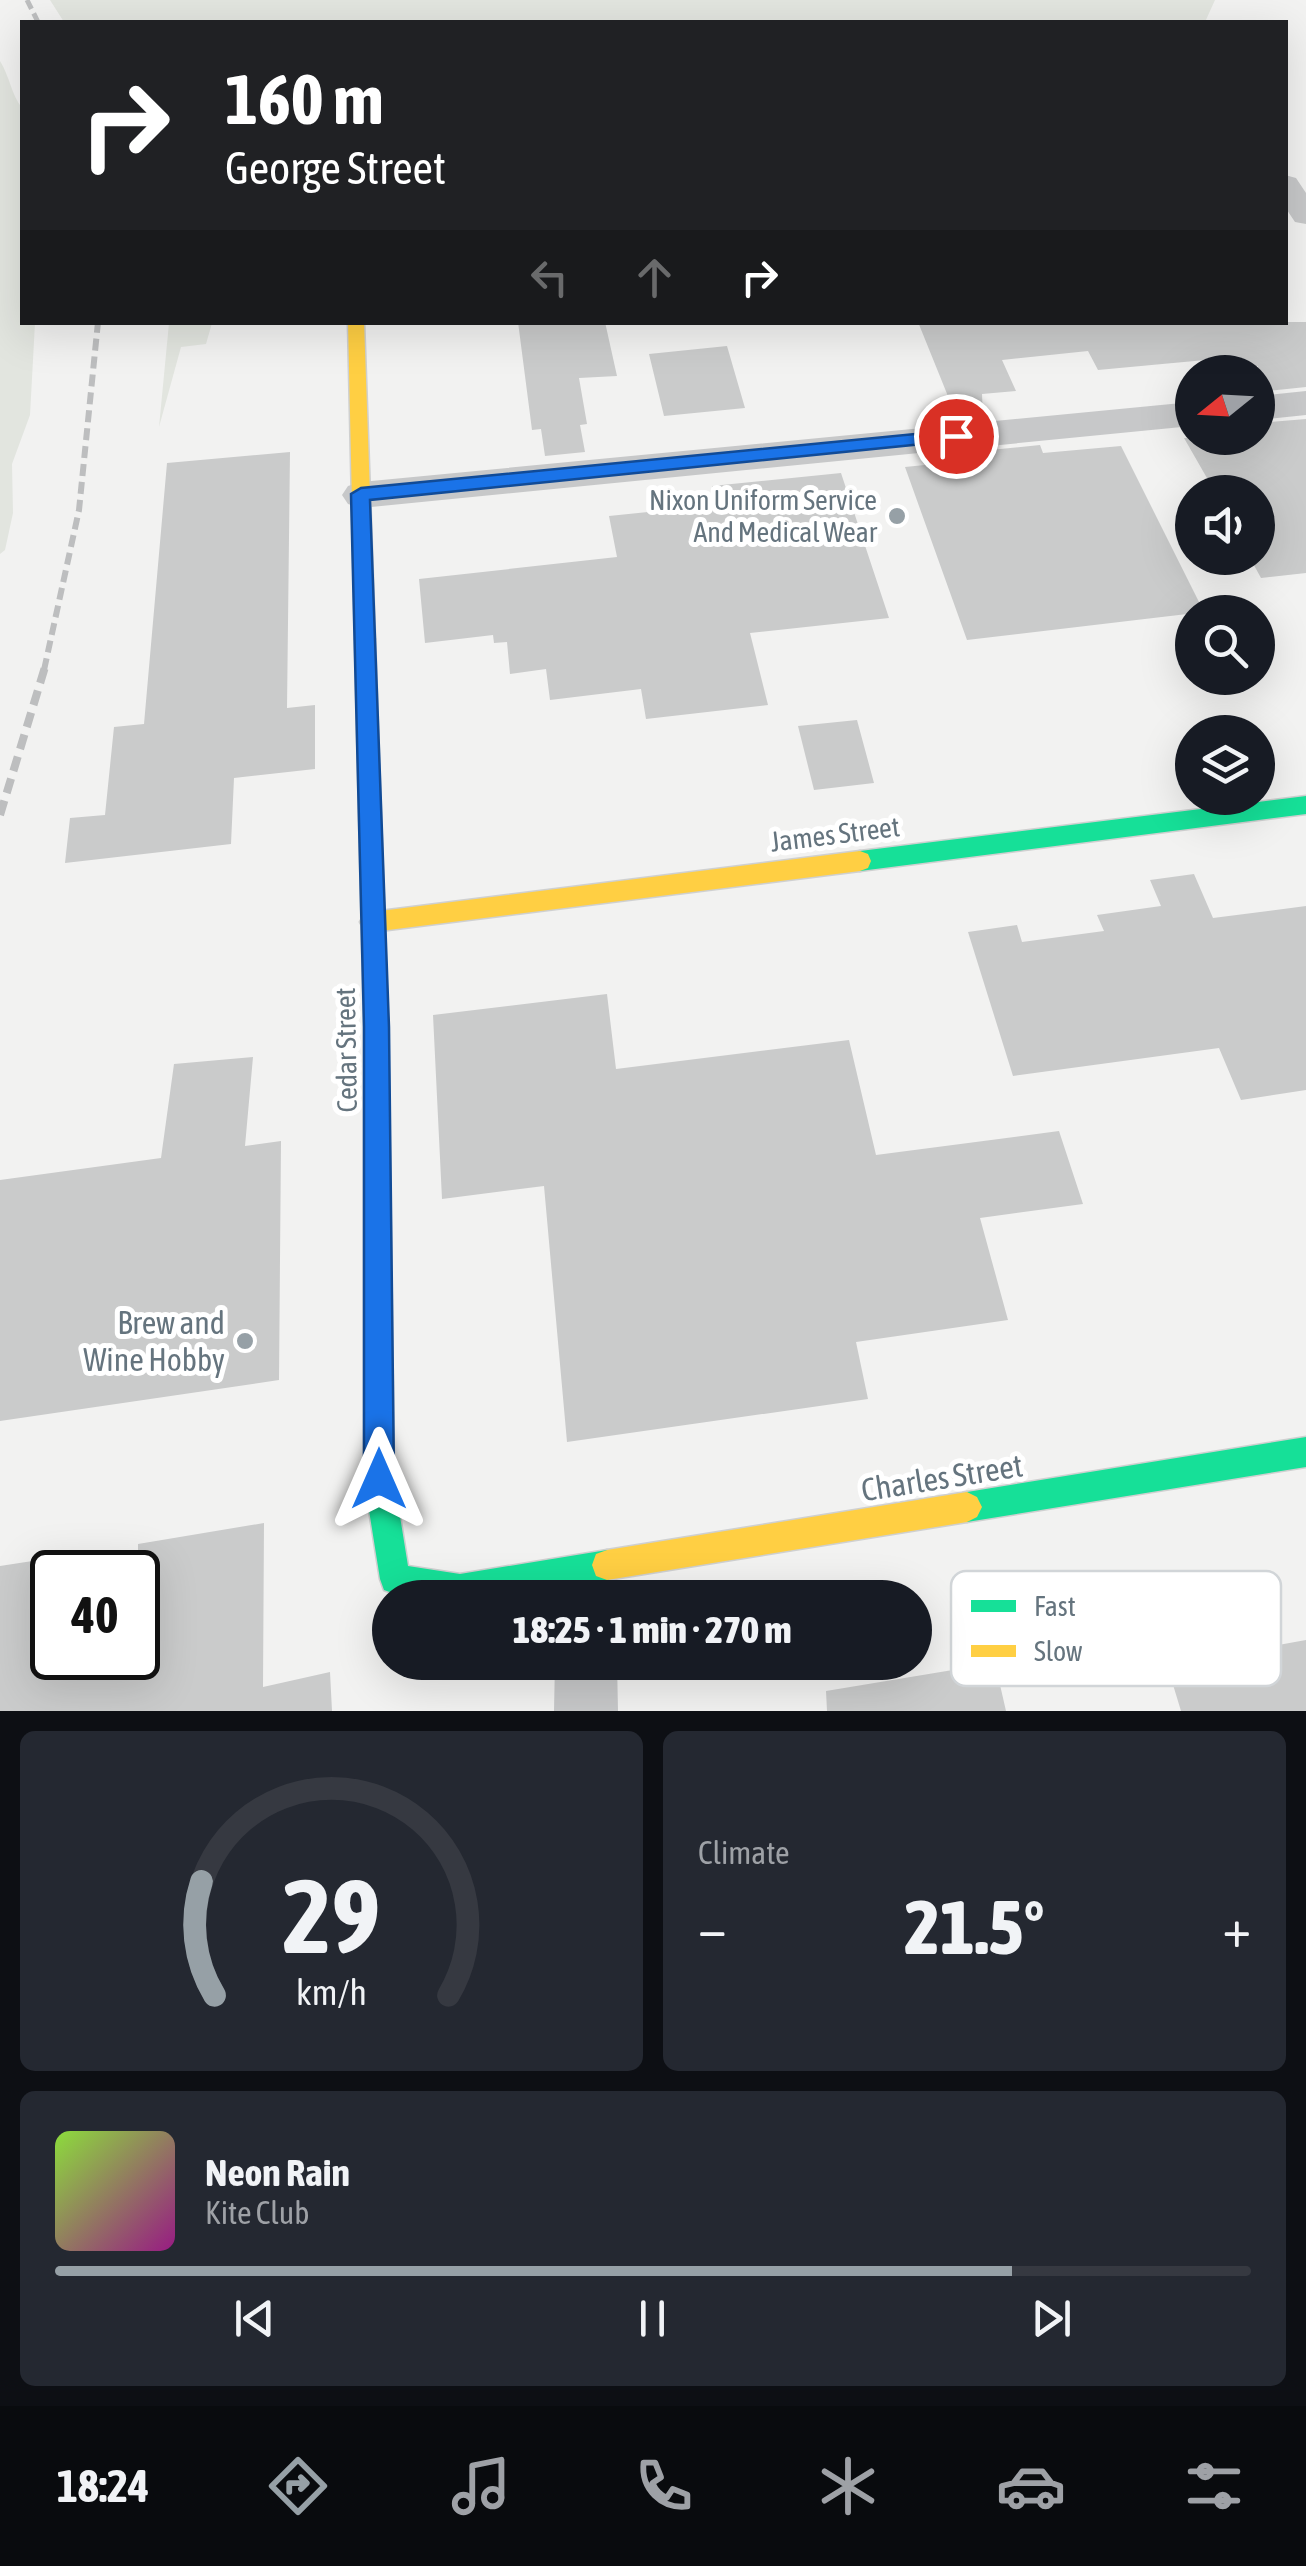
<!DOCTYPE html>
<meta charset="utf-8">
<style>
body{margin:0;font-family:"Asap Condensed",sans-serif;background:#242831;color:#f1f3f6;height:100vh;display:flex;flex-direction:column;font-size:38px;white-space:nowrap}
*{box-sizing:border-box;margin:0}
p{font-size:32px;color:#9ea1a6}
.icon{flex:none;width:55px;height:55px;fill:none;stroke:currentColor;stroke-width:2;stroke-linecap:round;stroke-linejoin:round}
.map{position:relative;height:1711px;overflow:hidden}
.details{display:flex;flex-direction:column;gap:20px;padding:20px;background:#0d0f14;flex:1}
.details>*{flex:none}
.hud{position:absolute;left:20px;top:20px;width:1268px;height:305px;border-radius:0px;box-shadow:0 10px 40px #0002;background:#202124;color:#fff;overflow:hidden}
.needle{width:65px;rotate:252deg}
.fabs{position:absolute;left:1175px;top:355px;display:grid;gap:20px}
.fabs a{display:grid;place-items:center;width:100px;height:100px;border-radius:50%;background:#171b24;box-shadow:0 10px 40px #0002;font-size:50px}
.speed{position:absolute;left:30px;top:1550px;display:flex;gap:20px;font-size:50px;font-weight:700;text-align:center}
.speed>*{display:grid;place-content:center;width:130px;height:130px;border-radius:50%;background:#171b24;box-shadow:0 10px 40px #0002;line-height:1}
.speed .limit{border:5px solid #111;border-radius:15px;background:#fff;color:#111}
.pin{position:absolute;display:grid;place-items:center;width:85px;height:85px;color:#fff;margin:-42px;border:5px solid #fff;border-radius:50%;box-shadow:0 2px 10px #0007}
.me{position:absolute;width:110px;margin:-55px;rotate:0deg;stroke-linejoin:round;filter:drop-shadow(0 0 8px #0008)}
.turn{display:flex;align-items:center;gap:35px;height:210px;padding:0 40px;font-size:45px}
.turn .icon{width:130px;height:130px;stroke-width:2.5}
.turn b{display:block;font-size:70px;line-height:85px}
.lanes{display:flex;align-items:center;height:95px;padding:0 40px;background:#0003;justify-content:center;gap:50px;direction:ltr}
.lanes .off{opacity:.35}
.big{font-size:75px;font-weight:800;line-height:1.1}
.details .widget{flex:1;display:flex;flex-direction:column;justify-content:center;gap:15px;min-width:0;padding:0 35px;border-radius:15px;background:#242831}
.details .dial{align-items:center;gap:0}
.dial svg{height:260px;overflow:visible;fill:none;stroke:#363941;stroke-width:7;stroke-linecap:round;text-anchor:middle}
.dial text{fill:#f1f3f6;stroke:none}
.song{display:flex;align-items:center;gap:30px}
.cover{width:120px;height:120px;border-radius:15px;background:linear-gradient(135deg,hsl(90 70% 55%),hsl(310 70% 35%))}
.played{height:10px;border-radius:5px;background:linear-gradient(90deg,#96a0a6 80%,#363941 80%)}
.keys{display:flex;justify-content:space-around;direction:ltr}
.heat{display:flex;justify-content:space-between;align-items:center;font-size:55px;direction:ltr}
.details .tiles{flex:1;display:grid;gap:20px;grid-template-columns:1fr 1fr}
.widget:last-child{grid-column:span 2}
.trip{position:absolute;left:372px;top:1580px;width:560px;height:100px;border-radius:50px;background:#171b24;box-shadow:0 10px 40px #0002;font-weight:800;line-height:100px;text-align:center}
.tab-bar{display:flex;height:160px;justify-content:space-around;align-items:center;background:#090b0e;color:#9ea1a6}
.tab-bar .icon{width:70px;height:70px}
.tab-bar .selected{color:#96a0a6}
.tab-bar b{font-size:45px;color:#f1f3f6}
.map>svg:first-child{display:block}
.green{fill:#e2e5df}
.building{fill:#cacbcb}
.lines{fill:none;stroke-linecap:round;stroke-linejoin:round}
.fast-casing{stroke:#cfd0d0;stroke-width:3}
.slow-casing{stroke:#cfd0d0;stroke-width:3}
.street{fill:#c7c8c9;fill-rule:evenodd}
.fast{fill:#16e098;fill-rule:evenodd}
.slow{fill:#ffcf43;fill-rule:evenodd}
.rail-far2{stroke:#bdbebf;stroke-width:5;stroke-dasharray:10 5;stroke-linecap:butt}
.rail-far1{stroke:#bdbebf;stroke-width:6;stroke-dasharray:12 6;stroke-linecap:butt}
.rail{stroke:#bdbebf;stroke-width:8;stroke-dasharray:15 8;stroke-linecap:butt}
.route{fill:#1a73e8;stroke:#114b97;stroke-width:2.5}
.poi-dot{fill:#96a0a6;stroke:#fff;stroke-width:4}
.labels{text-anchor:middle;stroke-width:10;stroke-linejoin:round;paint-order:stroke}
.poi-label{font-size:28px;fill:#65747e;stroke:#fff;text-anchor:end}
.street-label{font-size:28px;fill:#65747e;stroke:#fff}
.near-poi-label{font-size:32px;fill:#65747e;stroke:#fff;text-anchor:end}
.near-street-label{font-size:32px;fill:#65747e;stroke:#fff}
.key{fill:#fff;stroke:#d1d5d8;stroke-width:2.5}
.key-label{font-size:28px;fill:#65747e}
</style>
<div class="map">
<svg width="1306" height="1711" viewBox="0 0 1306 1711">
<rect width="100%" height="100%" fill="#f2f2f1"/>
<!-- green -->
<path class="green" d="M50 0H1215L1205 22H64Z
M0 61C10 77 11 94 22 108V322L35 323 30 415 12 464 13 513 5 550 0 554Z
M169 323H212L206 344 181 347 159 427Z"/>
<!-- building -->
<path class="building" d="M518 322H605L617 376 579 378 587 424 580 425 585 452 545 456 541 429 532 430Z
M918 322H1306V387L1258 392V366L1222 370 1216 359 1098 370 1088 351 1002 360 1016 391 982 394 983 418 958 421Z
M727 346 745 408 664 416 649 354Z
M1306 419V573L1261 578 1250 558H1258V492H1215L1184 438H1263L1258 423Z
M1040 445 1043 453 1121 446 1204 612 967 640 905 467 974 460 970 452Z
M290 452 287 708 315 705V769L234 778 231 844 65 863 70 818 105 815 114 727 144 724 167 463Z
M841 473 889 618 750 633 768 705 646 719 641 689 550 700 546 669 510 674 507 642 494 643 493 635 425 643 419 579 617 557 609 516 716 505 712 486Z
M857 720 874 783 814 790 798 726Z
M1194 874 1213 918 1306 906V1090L1241 1100 1219 1048 1013 1076 968 932 1017 925 1022 942 1104 931 1097 915 1161 906 1150 880Z
M607 994 616 1069 849 1040 876 1155 1059 1131 1083 1204 980 1218 1008 1320 856 1342 868 1399 567 1442 544 1186 442 1199 433 1015Z
M253 1057 245 1146 281 1141 279 1380 0 1421V1180L161 1158 174 1064Z
M264 1523 263 1687 330 1672 332 1711H0V1566L52 1558V1658H138V1544Z
M1306 1640V1711H1181L1167 1665Z
M995 1663 1006 1711H827L826 1691Z"/>
<g class="lines">
<!-- fast casing -->
<g class="fast-casing">
<path id="fast" d="M365 631 375 639 388 1027 394 1479 408 1566 460 1574 607 1550 618 1554 622 1565 618 1576 607 1580C546 1590 442 1614 384 1590L380 1579 364 1479V1027L355 639Z
M1306 796V814L860 871 852 868 849 861 852 854 860 851Z
M1306 1437V1467L967 1522 957 1517 952 1507 957 1497 967 1492Z"/>
</g>
<!-- slow casing -->
<g class="slow-casing">
<path id="slow" d="M348 322H364L375 639 365 647 355 639Z
M860 851 868 854 871 861 868 868 860 871 372 932 364 929 360 922 364 915 372 912Z
M967 1492 977 1497 982 1507 977 1517 967 1522 607 1580 596 1576 592 1565 596 1554 607 1550Z"/>
</g>
<!-- street -->
<path class="street" d="M1285 175 1296 178 1306 193V224L1295 222 1285 207Z
M1306 391V415L1258 420V396Z
M1192 402V426L361 508 348 504 342 495 348 486 361 482Z
M555 1662H617L618 1711H554Z"/>
<!-- fast -->
<use href="#fast" class="fast"/>
<!-- slow -->
<use href="#slow" class="slow"/>
<!-- rail-far2 -->
<path class="rail-far2" d="M27 0 38 22"/>
<!-- rail-far1 -->
<path class="rail-far1" d="M44 670 79 510 98 322"/>
<!-- rail -->
<path class="rail" d="M0 815 45 667"/>
</g>
<!-- route -->
<path class="route" d="M956 430 965 436 962 440 370 500 389 1027 394 1479 390 1490 379 1494 369 1490 364 1479V1027L351 494 361 488Z"/>
<!-- markers -->
<g class="poi-dot">
<circle cx="897" cy="516" r="10"/>
<circle cx="245" cy="1341" r="10"/>
</g>
<g class="labels">
<!-- poi labels -->
<g class="poi-label">
<text x="877" y="510">Nixon Uniform Service<tspan x="877" dy="32">And Medical Wear</tspan></text>
</g>
<!-- street labels -->
<g class="street-label">
<text transform="translate(835 834) rotate(-7)" y="10">James Street</text>
<text transform="translate(346 1050) rotate(-91)" y="10">Cedar Street</text>
</g>
<!-- near-poi labels -->
<g class="near-poi-label">
<text x="225" y="1334">Brew and<tspan x="225" dy="37">Wine Hobby</tspan></text>
</g>
<!-- near-street labels -->
<g class="near-street-label">
<text transform="translate(942 1478) rotate(-9)" y="11">Charles Street</text>
</g>
</g>
<!-- legend -->
<rect x="951" y="1571" width="330" height="115" rx="15" class="key"/>
<rect x="971" y="1600" width="45" height="12" fill="#16e098"/>
<rect x="971" y="1645" width="45" height="12" fill="#ffcf43"/>
<g class="key-label">
<text x="1034" y="1616">Fast</text>
<text x="1034" y="1661">Slow</text>
</g>
</svg>
<div class="fabs">
<a><svg class="needle" viewBox="-14 -14 28 28"><path d="M0-13l5 13h-10z" fill="#e53935"/><path d="M0 13l5-13h-10z" fill="#9ea1a6"/></svg></a>
<a><svg class="icon" aria-label="sound" viewBox="0 0 24 24"><path d="M4 9h4l5-4v14l-5-4H4zM17 9q2 3 0 6"/></svg></a>
<a><svg class="icon" aria-label="search" viewBox="0 0 24 24"><circle cx="10" cy="10" r="6"/><path d="M15 15l6 6"/></svg></a>
<a><svg class="icon" aria-label="layers" viewBox="0 0 24 24"><path d="M12 4l9 5-9 5-9-5zM3 14l9 5 9-5"/></svg></a>
</div>
<div class="speed"><div class="limit">40</div></div>
<div class="pin" style="left:956px;top:436px;background:#d93025"><svg class="icon" aria-label="arrive" viewBox="0 0 24 24"><path d="M6 21V4h12l-3 4 3 4H6"/></svg></div>
<svg class="me" style="left:379px;top:1479px" viewBox="-20 -20 40 40"><path d="M0-17L14 15 0 8-14 15z" fill="#1a73e8" stroke="#fff" stroke-width="4"/></svg>
<div class="trip">18:25 · 1 min · 270 m</div>
<div class="hud">
<div class="turn"><svg class="icon" aria-label="right" viewBox="0 0 24 24"><path d="M7 20v-9h11M14 6l5 5-5 5"/></svg><div><b>160 m</b>George Street</div></div>
<div class="lanes"><svg class="icon off" aria-label="left" viewBox="0 0 24 24"><path d="M17 20v-9H6M10 6l-5 5 5 5"/></svg><svg class="icon off" aria-label="ahead" viewBox="0 0 24 24"><path d="M12 20V5M6 11l6-6 6 6"/></svg><svg class="icon" aria-label="right" viewBox="0 0 24 24"><path d="M7 20v-9h11M14 6l5 5-5 5"/></svg></div>
</div>
</div>
<section class="details">
<div class="tiles">
<div class="widget dial"><svg viewBox="0 0 100 80">
<path d="M14 69A42 42 0 1 1 86 69"/>
<path d="M14 69A42 42 0 0 1 10 34" stroke="#96a0a6"/>
<text x="50" y="56" font-size="32" font-weight="700">29</text>
<text x="50" y="72" font-size="11">km/h</text>
</svg></div>
<div class="widget"><p>Climate</p>
<div class="heat"><a>−</a><b class="big">21.5°</b><a>+</a></div>
</div>
<div class="widget">
<div class="song"><i class="cover"></i><div><b>Neon Rain</b><p>Kite Club</p></div></div>
<div class="played"></div>
<div class="keys"><svg class="icon" aria-label="previous" viewBox="0 0 24 24"><path d="M18 5L8 12l10 7zM5 5v14"/></svg><svg class="icon" aria-label="pause" viewBox="0 0 24 24"><path d="M8 5v14M16 5v14"/></svg><svg class="icon" aria-label="next" viewBox="0 0 24 24"><path d="M6 5l10 7-10 7zM19 5v14"/></svg></div>
</div>
</div>
</section>
<nav class="tab-bar">
<b>18:24</b>
<svg class="icon selected" aria-label="directions" viewBox="0 0 24 24"><path d="M12 3l9 9-9 9-9-9zM9 14v-3h6M13 9l2 2-2 2"/></svg>
<svg class="icon" aria-label="music" viewBox="0 0 24 24"><path d="M9 18V5l10-2v13"/><circle cx="6" cy="18" r="3"/><circle cx="16" cy="16" r="3"/></svg>
<svg class="icon" aria-label="phone" viewBox="0 0 24 24"><path d="M5 4h4l2 5-3 2q2 4 5 5l2-3 5 2v4C11 20 4 13 5 4z"/></svg>
<svg class="icon" aria-label="climate" viewBox="0 0 24 24"><path d="M12 3v18M4 7l16 10M4 17L20 7"/></svg>
<svg class="icon" aria-label="car" viewBox="0 0 24 24"><path d="M5 17H2v-5l4-1 3-4h7l3 4 3 1v5h-3M9 17h6M6 11h13"/><circle cx="7" cy="17" r="2"/><circle cx="17" cy="17" r="2"/></svg>
<svg class="icon" aria-label="filters" viewBox="0 0 24 24"><path d="M4 7h16M4 17h16"/><circle cx="9" cy="7" r="2"/><circle cx="15" cy="17" r="2"/></svg>
</nav>
